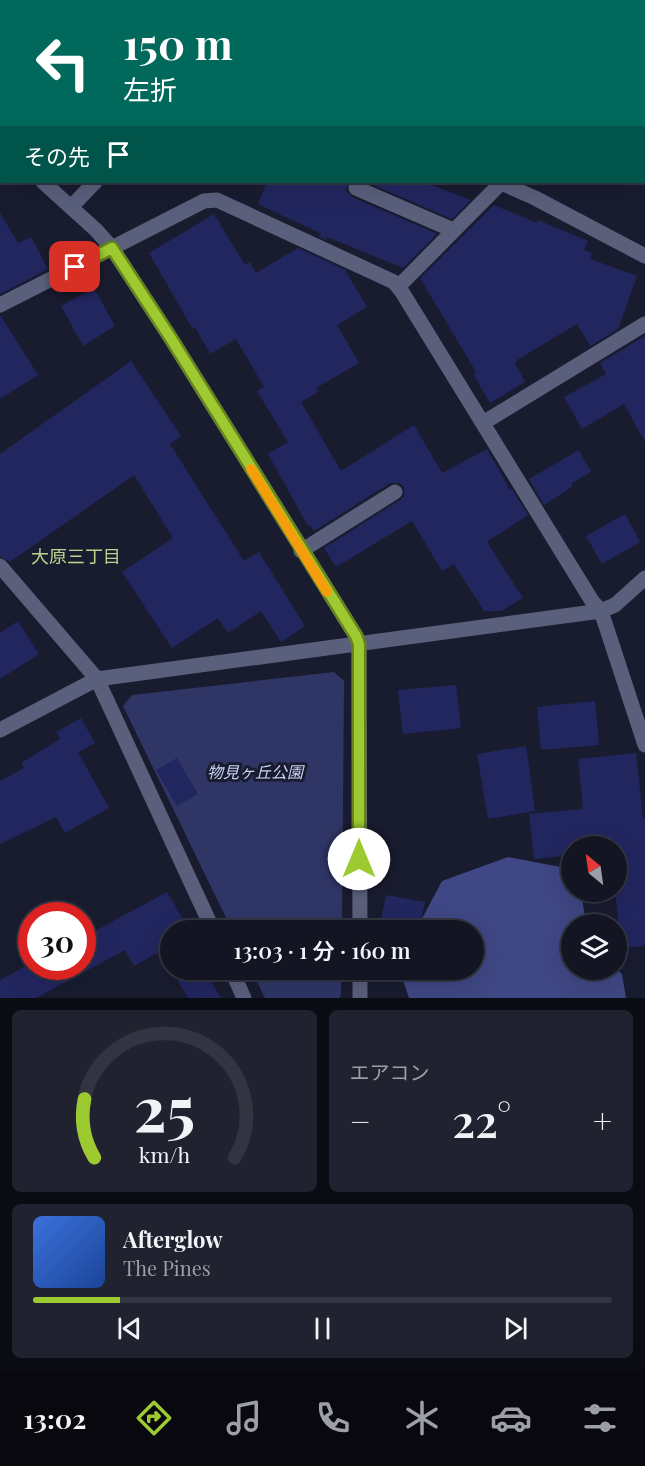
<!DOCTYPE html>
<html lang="ja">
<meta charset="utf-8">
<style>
body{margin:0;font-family:"Playfair Display","Noto Sans JP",serif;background:#202230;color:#f1f3f6;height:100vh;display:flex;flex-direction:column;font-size:22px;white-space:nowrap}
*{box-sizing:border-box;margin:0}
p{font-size:20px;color:#9d9fa6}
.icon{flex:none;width:33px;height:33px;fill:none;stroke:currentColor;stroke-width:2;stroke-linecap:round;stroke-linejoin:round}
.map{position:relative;height:998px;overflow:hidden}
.drawer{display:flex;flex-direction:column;gap:12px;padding:12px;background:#0a0c13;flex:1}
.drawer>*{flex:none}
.top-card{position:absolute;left:0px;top:0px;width:645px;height:183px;box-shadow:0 6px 24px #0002,0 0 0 2px #323441;background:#00695c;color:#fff;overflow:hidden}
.needle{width:39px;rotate:331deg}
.tools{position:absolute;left:561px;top:836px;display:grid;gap:12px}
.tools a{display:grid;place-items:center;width:66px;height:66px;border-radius:50%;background:#131523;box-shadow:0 6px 24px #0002,0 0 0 2px #323441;font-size:30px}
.speed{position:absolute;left:18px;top:902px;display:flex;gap:12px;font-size:30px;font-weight:700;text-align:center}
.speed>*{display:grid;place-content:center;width:78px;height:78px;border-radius:50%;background:#131523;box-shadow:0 6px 24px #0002,0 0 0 2px #323441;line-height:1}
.speed .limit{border:9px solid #d22;background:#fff;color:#111}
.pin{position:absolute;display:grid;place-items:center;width:51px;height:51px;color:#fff;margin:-26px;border-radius:12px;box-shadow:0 3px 9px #0006}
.me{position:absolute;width:66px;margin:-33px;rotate:0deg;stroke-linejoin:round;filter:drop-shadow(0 0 4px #0008)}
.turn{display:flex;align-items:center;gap:21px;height:126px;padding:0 24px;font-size:27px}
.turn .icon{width:78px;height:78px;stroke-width:2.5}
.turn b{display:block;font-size:42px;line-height:51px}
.then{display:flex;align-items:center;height:57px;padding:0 24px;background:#0003;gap:12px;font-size:22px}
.big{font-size:45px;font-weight:600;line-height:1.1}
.drawer .card{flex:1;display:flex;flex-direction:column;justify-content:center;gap:9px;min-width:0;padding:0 21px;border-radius:9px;background:#202230}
.drawer .dial{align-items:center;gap:0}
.dial svg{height:156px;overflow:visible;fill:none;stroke:#323441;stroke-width:7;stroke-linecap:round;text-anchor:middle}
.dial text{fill:#f1f3f6;stroke:none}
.song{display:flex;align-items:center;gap:18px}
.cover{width:72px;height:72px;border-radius:9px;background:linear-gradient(135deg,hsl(220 70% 55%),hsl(220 70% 35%))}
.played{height:6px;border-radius:3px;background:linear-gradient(90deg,#9dca30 15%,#323441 15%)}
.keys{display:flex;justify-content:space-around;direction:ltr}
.heat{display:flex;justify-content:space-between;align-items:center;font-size:33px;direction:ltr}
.drawer .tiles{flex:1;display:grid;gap:12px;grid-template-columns:1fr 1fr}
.card:last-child{grid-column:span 2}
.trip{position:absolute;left:160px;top:920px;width:324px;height:60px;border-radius:30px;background:#131523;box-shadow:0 6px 24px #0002,0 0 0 2px #323441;font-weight:600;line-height:60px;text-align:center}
.dock{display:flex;height:96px;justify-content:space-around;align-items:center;background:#08080e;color:#9d9fa6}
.dock .icon{width:42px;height:42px}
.dock .on{color:#9dca30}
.dock b{font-size:27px;color:#f1f3f6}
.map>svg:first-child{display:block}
.green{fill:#2f3666}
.forest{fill:#3f4784}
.building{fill:#22265f}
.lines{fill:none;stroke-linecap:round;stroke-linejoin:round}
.lane{stroke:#5a607c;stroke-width:15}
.street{stroke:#5a607c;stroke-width:15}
.route-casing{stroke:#66831f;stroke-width:15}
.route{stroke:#9dca30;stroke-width:10}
.slow{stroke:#f59e0b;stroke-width:10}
.labels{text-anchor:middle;stroke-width:6;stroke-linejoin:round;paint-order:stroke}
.park-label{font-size:16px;font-style:italic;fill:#c9d2f7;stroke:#191c2f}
.neighbourhood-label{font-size:18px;fill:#b8d38b;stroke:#191c2f}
</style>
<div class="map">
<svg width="645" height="998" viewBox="0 0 645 998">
<rect width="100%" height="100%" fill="#191c2f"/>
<!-- green -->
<path class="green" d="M334 672 344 681 342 930H232L123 706 132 695Z
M251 969H341V995L339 998H265Z"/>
<!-- forest -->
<path class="forest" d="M508 857 571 869 572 891H581L586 924H572V969H616L622 974 626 998H409L399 969H474V930H416L442 881Z"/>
<!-- building -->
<path class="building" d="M267 182H349L346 190 352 197 437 234 403 268 325 236 328 241 318 236 322 234 258 204Z
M366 182H423L471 200 452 219Z
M494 205 537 223 538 220 588 241 584 250 592 253 590 259 637 276 618 329 590 346 577 324 517 360 515 363 525 382 490 403 473 374 476 372 420 278Z
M0 213 18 243 31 237 48 269 0 294Z
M214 214 245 265 250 262 256 273 298 248 345 270 367 307 337 325 359 363 316 388 318 392 301 402 341 471 414 425 442 473 487 449 510 490 512 489 528 515 488 541V544L523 598 501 611H484L454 564 442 571 412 521 336 567 324 548 400 500 404 496V487L399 483H390L314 531 310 525 308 526 268 454 288 442 257 391 264 387 236 339 210 354 195 327 192 328 149 253Z
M94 288 115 326 83 346 61 306Z
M0 315 38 375 0 399Z
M645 336V442L624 404 582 429 564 397 606 374 600 363Z
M131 361 181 436 170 444 244 561 259 552 305 626 281 642 261 611 228 633 218 618 172 648 122 572 173 538 134 475 10 562 0 556V454Z
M579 450 591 472 572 483V487L544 505 529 479Z
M625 514 640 542 602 564 586 536Z
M18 621 39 654 0 679V633Z
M456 685 461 728 403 734 398 690Z
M595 701 599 745 541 750 537 707Z
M81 718 95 743 78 752 109 808 65 833 56 817 0 844V781L24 768 21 763 60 739 56 732Z
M526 746 535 811 488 819 477 754Z
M636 753 643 819 645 818V946L621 948 616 900V846H572V855L534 859 529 814 583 809 578 759Z
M177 758 198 794 177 806 156 770Z
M167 892 189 930H171V968L161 951 134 966 125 950 36 998H0V980L26 966H82V938Z
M386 895 425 902 419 930H379Z
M171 969H204L221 998H188Z"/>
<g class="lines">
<!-- lane -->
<path class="lane" d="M483 0 484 2
M644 126H645
M356 188 453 230
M483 423 645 324
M301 551 395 492"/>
<!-- street -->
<path class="street" d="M125 0 126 2
M0 143 2 144
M43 182 96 230 112 248 170 337 356 636 359 644 360 930
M499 182 535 198 645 256
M71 207 95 182
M398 287 501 183
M0 305 204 201 217 200 394 282 402 292 592 601 601 611 645 745
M0 566 97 679 213 930
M0 730 97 679 601 611 615 605 645 578
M231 969 244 998
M360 969V998"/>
</g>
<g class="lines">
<!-- route casing -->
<g class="route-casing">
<path id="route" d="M75 267 112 248 170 337 356 636 359 644V859"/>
</g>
<!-- route -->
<use href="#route" class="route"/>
<!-- slow -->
<path class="slow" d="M251 469 327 592"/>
</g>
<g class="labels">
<!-- park labels -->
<g class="park-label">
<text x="255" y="778">物見ヶ丘公園</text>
</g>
<!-- neighbourhood labels -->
<g class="neighbourhood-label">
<text x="76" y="563">大原三丁目</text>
</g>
</g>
</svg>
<div class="tools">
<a><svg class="needle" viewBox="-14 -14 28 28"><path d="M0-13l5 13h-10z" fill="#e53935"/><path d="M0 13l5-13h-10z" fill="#9d9fa6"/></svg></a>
<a><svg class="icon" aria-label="layers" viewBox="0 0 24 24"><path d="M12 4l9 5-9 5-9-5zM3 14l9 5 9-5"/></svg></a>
</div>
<div class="speed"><div class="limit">30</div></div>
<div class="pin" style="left:75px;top:267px;background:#d93025"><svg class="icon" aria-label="arrive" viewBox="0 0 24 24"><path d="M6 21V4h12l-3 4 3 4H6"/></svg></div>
<svg class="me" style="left:359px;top:859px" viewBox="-20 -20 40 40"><circle r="19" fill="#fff"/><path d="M0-13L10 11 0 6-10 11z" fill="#9dca30"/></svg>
<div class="trip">13:03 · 1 分 · 160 m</div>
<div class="top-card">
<div class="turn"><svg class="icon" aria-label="left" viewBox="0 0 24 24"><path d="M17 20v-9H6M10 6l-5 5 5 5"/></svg><div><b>150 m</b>左折</div></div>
<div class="then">その先<svg class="icon" aria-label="arrive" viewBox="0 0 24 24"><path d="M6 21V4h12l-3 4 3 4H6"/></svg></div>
</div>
</div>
<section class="drawer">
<div class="tiles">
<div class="card dial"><svg viewBox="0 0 100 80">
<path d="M14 69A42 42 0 1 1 86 69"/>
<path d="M14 69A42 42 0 0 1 9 39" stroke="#9dca30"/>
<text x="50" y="56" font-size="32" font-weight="700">25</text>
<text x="50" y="72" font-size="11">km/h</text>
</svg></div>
<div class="card"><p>エアコン</p>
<div class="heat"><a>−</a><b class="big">22°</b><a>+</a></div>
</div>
<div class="card">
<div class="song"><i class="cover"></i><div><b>Afterglow</b><p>The Pines</p></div></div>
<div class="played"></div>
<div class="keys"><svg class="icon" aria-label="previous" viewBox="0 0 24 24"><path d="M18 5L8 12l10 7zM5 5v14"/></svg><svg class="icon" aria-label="pause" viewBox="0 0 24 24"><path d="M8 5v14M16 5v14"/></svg><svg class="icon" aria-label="next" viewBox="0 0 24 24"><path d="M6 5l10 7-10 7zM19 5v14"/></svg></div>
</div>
</div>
</section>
<nav class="dock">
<b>13:02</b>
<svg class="icon on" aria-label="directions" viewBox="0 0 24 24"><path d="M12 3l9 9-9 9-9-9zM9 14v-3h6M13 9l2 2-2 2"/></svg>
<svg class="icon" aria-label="music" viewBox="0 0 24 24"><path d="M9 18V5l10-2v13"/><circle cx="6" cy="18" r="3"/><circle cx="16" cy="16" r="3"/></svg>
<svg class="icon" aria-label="phone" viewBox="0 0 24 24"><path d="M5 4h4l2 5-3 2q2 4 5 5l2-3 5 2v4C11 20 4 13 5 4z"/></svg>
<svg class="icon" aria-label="climate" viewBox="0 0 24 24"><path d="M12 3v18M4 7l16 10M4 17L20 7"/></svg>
<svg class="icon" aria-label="car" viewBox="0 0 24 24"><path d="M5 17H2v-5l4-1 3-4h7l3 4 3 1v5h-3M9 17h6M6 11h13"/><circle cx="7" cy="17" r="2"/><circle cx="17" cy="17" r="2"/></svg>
<svg class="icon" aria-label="filters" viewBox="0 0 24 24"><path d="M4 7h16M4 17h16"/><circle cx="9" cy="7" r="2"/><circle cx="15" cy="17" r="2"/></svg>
</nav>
